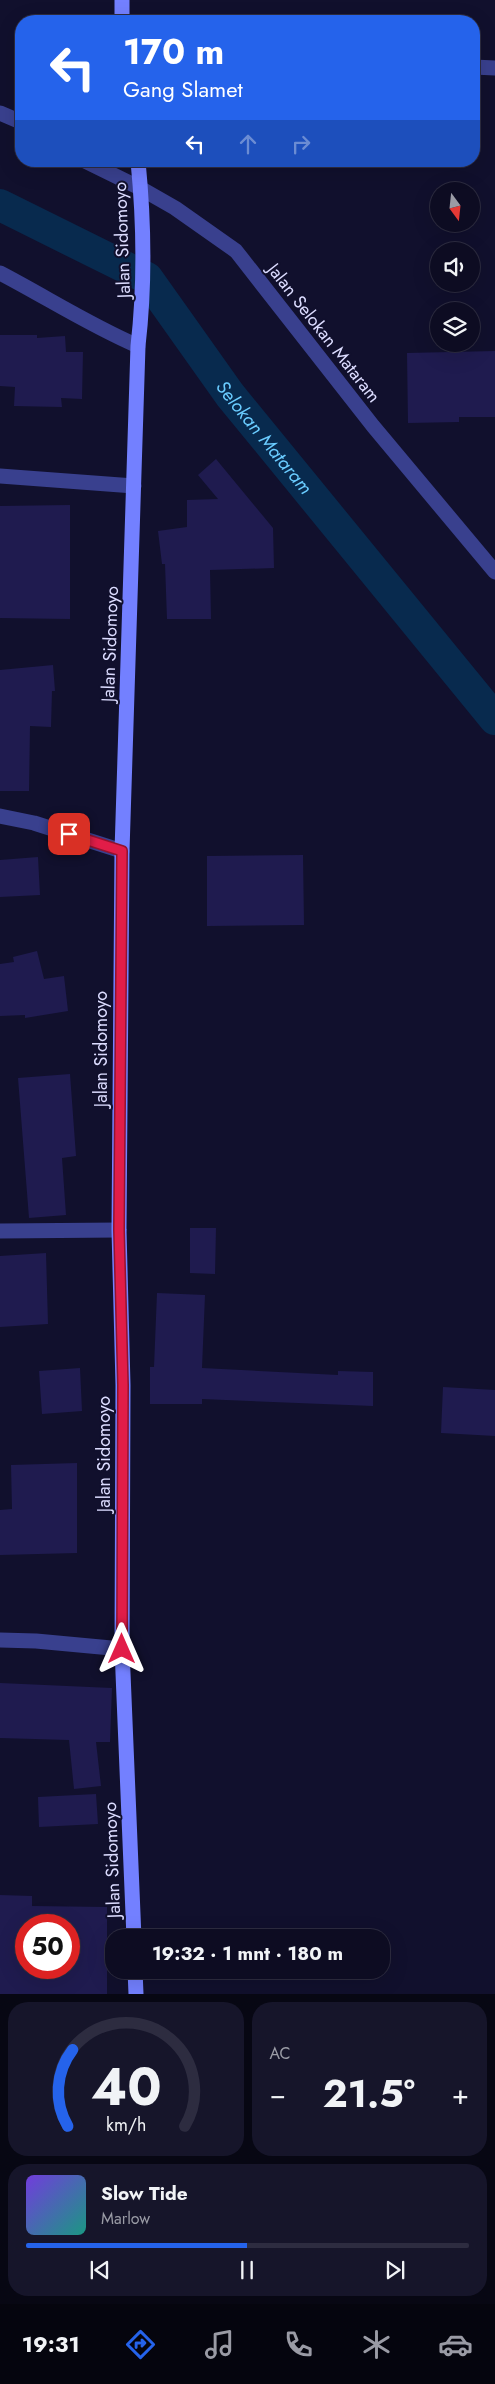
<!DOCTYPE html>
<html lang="id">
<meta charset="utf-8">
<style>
body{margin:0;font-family:Jost,sans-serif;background:#16152a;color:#f1f3f6;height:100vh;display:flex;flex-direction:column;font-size:19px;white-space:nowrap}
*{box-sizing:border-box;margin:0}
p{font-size:16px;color:#9a9ba5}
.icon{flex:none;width:28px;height:28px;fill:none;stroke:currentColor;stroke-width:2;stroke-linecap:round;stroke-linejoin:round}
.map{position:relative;height:1994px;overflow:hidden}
.sheet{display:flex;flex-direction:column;gap:8px;padding:8px;background:#070713;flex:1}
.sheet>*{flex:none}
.hud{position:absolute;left:15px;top:15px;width:465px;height:152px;border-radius:20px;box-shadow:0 5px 20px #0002,0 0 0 1px #2d2c40;background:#2563eb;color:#fff;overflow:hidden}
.needle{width:32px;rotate:165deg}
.tools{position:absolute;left:430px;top:182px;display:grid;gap:10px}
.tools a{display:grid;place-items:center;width:50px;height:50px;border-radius:50%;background:#0d0c22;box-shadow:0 5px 20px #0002,0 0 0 1px #2d2c40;font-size:25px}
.speed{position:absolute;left:15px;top:1914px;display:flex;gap:10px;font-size:25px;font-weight:700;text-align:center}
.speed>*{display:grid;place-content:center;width:65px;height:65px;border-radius:50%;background:#0d0c22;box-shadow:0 5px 20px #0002,0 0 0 1px #2d2c40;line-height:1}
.speed .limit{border:8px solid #d22;background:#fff;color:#111}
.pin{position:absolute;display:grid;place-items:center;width:42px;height:42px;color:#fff;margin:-21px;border-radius:10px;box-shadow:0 2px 8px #0006}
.me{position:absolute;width:55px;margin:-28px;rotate:0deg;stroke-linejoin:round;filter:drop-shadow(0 0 4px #0008)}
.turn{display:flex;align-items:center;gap:18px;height:105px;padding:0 25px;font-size:22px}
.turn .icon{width:65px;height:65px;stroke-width:2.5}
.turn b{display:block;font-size:35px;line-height:42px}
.lanes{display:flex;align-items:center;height:48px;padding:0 25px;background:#0003;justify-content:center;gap:25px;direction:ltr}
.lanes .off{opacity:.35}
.big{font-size:38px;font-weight:700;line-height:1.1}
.sheet .card{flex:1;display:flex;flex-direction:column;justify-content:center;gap:8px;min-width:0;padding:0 18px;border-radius:20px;background:#16152a}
.sheet .dial{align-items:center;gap:0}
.dial svg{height:130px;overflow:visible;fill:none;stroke:#2d2c40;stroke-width:7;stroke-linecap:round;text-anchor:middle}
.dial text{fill:#f1f3f6;stroke:none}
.song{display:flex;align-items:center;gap:15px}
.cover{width:60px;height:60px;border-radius:8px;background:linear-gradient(135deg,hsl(260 70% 55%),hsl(170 70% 35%))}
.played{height:5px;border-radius:2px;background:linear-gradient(90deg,#2563eb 50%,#2d2c40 50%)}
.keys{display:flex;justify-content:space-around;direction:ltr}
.heat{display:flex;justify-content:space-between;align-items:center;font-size:28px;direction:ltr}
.sheet .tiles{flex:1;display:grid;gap:8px;grid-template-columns:1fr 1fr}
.card:last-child{grid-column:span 2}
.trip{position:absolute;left:105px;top:1929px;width:285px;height:50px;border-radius:20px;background:#0d0c22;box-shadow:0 5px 20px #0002,0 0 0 1px #2d2c40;font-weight:700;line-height:50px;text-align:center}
.tabs{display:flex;height:80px;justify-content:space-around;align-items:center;background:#05050e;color:#9a9ba5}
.tabs .icon{width:35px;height:35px}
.tabs .current{color:#2563eb}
.tabs b{font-size:22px;color:#f1f3f6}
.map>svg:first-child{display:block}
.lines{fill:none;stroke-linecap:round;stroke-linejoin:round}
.canal{stroke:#082a4e;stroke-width:32}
.building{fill:#1f1b4f;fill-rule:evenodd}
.street{stroke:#39408e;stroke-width:15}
.secondary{stroke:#7380ff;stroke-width:15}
.route-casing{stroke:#92132f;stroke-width:12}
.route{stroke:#e11d48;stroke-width:9}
.labels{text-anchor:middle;stroke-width:4;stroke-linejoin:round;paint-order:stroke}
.street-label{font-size:18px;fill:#dcdcff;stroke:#11102d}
.water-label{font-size:19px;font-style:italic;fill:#6accff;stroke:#11102d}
</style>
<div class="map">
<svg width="495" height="1994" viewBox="0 0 495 1994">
<rect width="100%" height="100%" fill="#11102d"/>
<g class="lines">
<!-- canal -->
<path class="canal" id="s1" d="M0 205 147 278 230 395 495 719"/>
</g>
<!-- building -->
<path class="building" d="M0 335H37V338L65 336 66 352H83L82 399 61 398 62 407 14 406 15 387 0 386Z
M495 351V417H459V422L408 423 407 353Z
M216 459 273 528 274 568 210 570 211 619H167L165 564H162L158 531 187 527V500L218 499 198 475Z
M70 505V619L0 618V506Z
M53 665 55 691H52L51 727 30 726 29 791H0V670Z
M303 855 304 925 207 926V856Z
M38 857 40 895 0 897V860Z
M37 951 44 979 64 976 68 1011 25 1018V1015L0 1016V964L14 962 13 957Z
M70 1074 76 1156 62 1158 66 1215 29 1218 18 1078Z
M190 1228H216L215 1274 190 1273Z
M46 1253 48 1324 0 1327V1256Z
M157 1293 205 1295 202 1368 338 1375V1371L373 1372V1406L202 1399V1404H150V1367H154Z
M80 1368 82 1411 42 1414 39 1371Z
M443 1387 495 1390V1436L441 1433Z
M77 1463V1553L0 1555V1510L12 1509 11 1465Z
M0 1683 112 1688 110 1742H96L101 1786 74 1789 69 1740 0 1738Z
M96 1794 98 1824 39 1827 38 1797Z
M0 1895 32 1896V1906L107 1907V1994H0ZM26 1925H69V1968H26Z"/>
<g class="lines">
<!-- street -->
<path class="street" d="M474 67 495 68
M0 113 21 122
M85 161 140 188 175 208 236 251 373 426 495 572
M0 273C46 297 91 326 138 346
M0 476 134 486
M0 816 34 823 122 851
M0 1231 119 1230
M0 1640 36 1641 122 1649"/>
<!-- secondary -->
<path class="secondary" d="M122 21V0
M134 1938 122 1649 123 1385 119 1230 122 851 138 346C145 285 144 222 138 161
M135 1970 136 1994"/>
</g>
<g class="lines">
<!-- route casing -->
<g class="route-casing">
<path id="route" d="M69 834 122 851 119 1230 123 1385 122 1649"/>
</g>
<!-- route -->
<use href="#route" class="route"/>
</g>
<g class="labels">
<!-- street labels -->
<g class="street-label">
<text transform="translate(122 240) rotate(-92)" y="6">Jalan Sidomoyo</text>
<text transform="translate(324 333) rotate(52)" y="6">Jalan Selokan Mataram</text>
<text transform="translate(110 644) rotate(-88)" y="6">Jalan Sidomoyo</text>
<text transform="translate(101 1049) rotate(-90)" y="6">Jalan Sidomoyo</text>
<text transform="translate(104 1454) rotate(-90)" y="6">Jalan Sidomoyo</text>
<text transform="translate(112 1860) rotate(-92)" y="6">Jalan Sidomoyo</text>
</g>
<!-- water labels -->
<g class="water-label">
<text dy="7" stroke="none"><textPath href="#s1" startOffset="362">Selokan Mataram</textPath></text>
</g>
</g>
</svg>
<div class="tools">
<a><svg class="needle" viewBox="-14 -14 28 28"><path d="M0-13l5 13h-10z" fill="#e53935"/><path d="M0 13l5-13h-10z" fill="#9a9ba5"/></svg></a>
<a><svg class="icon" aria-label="sound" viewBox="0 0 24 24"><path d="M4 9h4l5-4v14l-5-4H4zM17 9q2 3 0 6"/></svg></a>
<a><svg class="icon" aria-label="layers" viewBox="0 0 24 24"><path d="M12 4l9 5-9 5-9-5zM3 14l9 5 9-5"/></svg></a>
</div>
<div class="speed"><div class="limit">50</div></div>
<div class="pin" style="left:69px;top:834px;background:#d93025"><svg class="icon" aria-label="arrive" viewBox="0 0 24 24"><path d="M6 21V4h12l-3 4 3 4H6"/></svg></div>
<svg class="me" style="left:122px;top:1649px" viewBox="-20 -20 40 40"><path d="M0-17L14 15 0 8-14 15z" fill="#e11d48" stroke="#fff" stroke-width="4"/></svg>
<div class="trip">19:32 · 1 mnt · 180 m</div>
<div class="hud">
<div class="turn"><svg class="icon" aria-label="left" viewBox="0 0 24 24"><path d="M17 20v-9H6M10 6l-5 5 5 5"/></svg><div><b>170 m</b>Gang Slamet</div></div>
<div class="lanes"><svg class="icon" aria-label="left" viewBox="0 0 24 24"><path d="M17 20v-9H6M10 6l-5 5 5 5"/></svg><svg class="icon off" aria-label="ahead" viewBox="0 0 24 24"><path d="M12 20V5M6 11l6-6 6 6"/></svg><svg class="icon off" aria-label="right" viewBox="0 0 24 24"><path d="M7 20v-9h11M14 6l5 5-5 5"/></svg></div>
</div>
</div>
<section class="sheet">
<div class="tiles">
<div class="card dial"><svg viewBox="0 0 100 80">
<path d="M14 69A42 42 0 1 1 86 69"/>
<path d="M14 69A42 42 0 0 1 17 22" stroke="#2563eb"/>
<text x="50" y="56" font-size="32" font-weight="700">40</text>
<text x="50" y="72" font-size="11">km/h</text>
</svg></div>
<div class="card"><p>AC</p>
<div class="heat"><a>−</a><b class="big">21.5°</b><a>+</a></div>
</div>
<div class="card">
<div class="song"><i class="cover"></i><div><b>Slow Tide</b><p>Marlow</p></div></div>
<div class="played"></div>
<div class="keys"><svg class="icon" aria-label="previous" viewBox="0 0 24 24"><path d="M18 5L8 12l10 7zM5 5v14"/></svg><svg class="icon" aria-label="pause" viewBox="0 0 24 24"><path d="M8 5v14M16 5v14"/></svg><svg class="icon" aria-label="next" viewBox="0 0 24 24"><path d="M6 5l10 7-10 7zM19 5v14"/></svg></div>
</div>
</div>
</section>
<nav class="tabs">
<b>19:31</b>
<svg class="icon current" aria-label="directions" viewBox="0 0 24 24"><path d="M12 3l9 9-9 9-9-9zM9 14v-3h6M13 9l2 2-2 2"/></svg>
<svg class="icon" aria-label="music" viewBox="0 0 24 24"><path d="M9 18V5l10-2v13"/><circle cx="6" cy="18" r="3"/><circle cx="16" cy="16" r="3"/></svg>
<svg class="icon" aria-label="phone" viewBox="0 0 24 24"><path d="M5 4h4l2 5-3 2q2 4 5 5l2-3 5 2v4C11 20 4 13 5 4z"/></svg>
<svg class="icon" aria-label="climate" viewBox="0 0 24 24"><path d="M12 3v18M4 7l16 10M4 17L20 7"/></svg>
<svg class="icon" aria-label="car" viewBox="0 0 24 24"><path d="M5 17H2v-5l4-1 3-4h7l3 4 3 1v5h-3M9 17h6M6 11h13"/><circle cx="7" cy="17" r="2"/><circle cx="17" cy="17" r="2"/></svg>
</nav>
